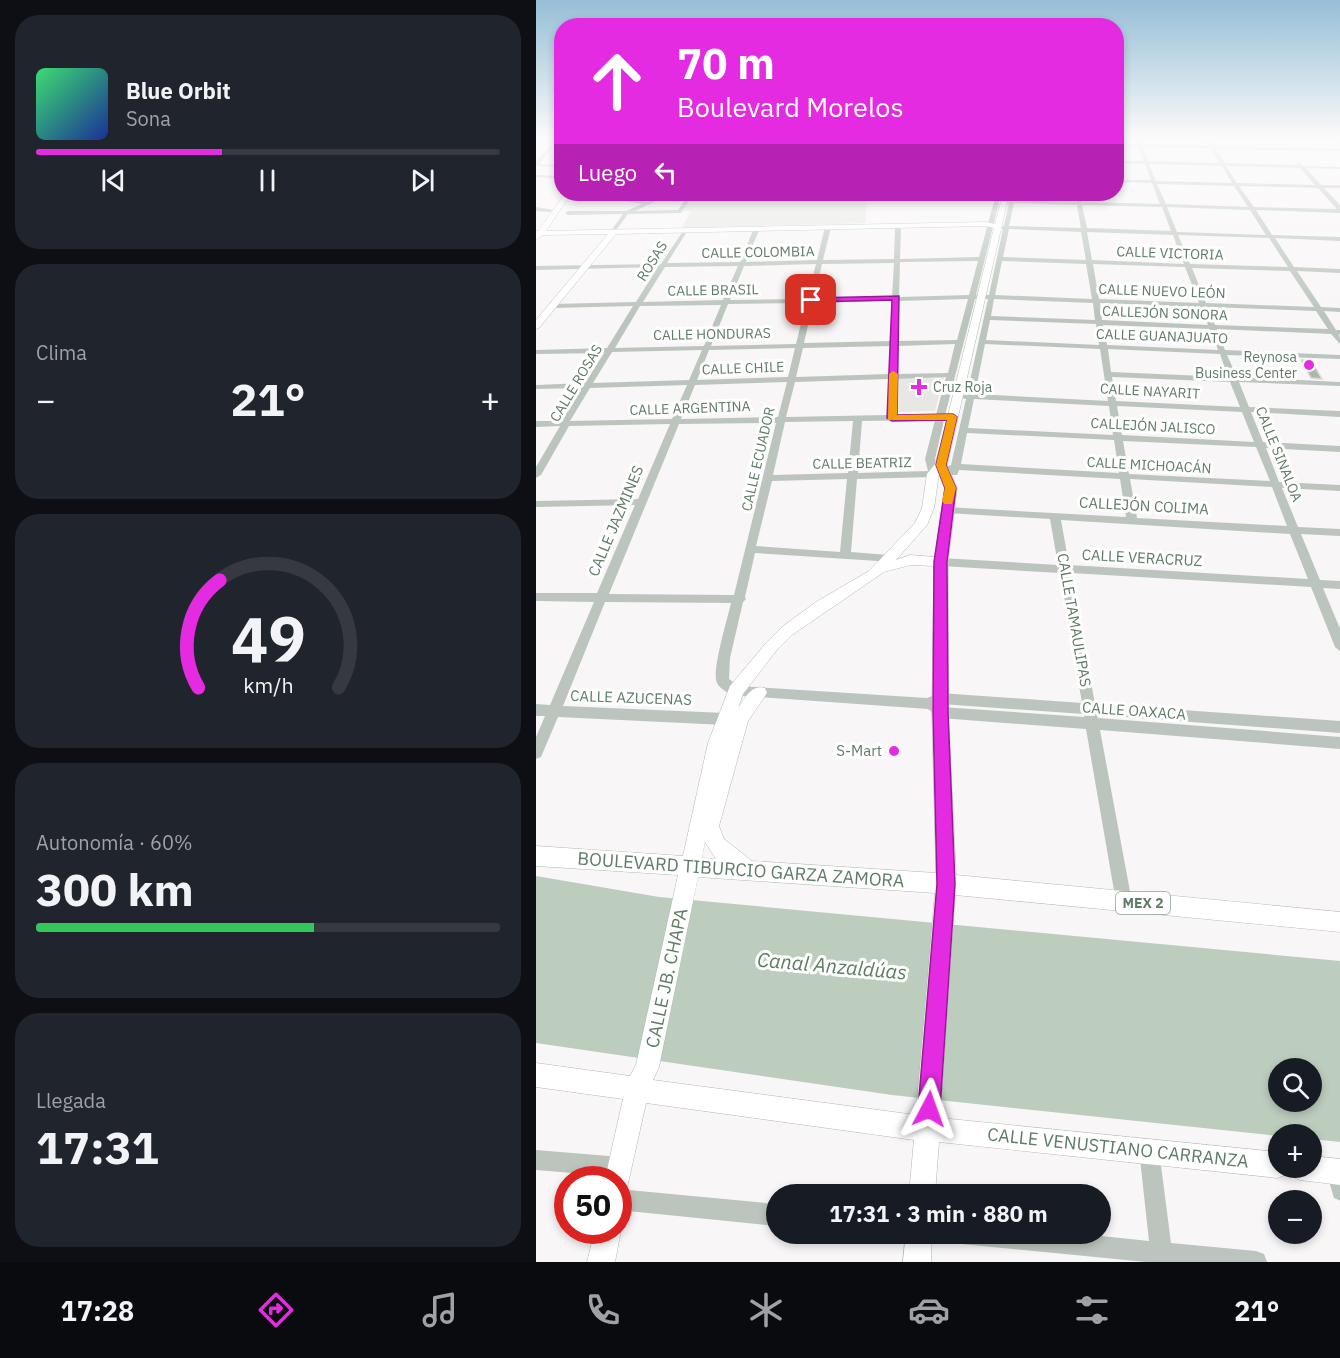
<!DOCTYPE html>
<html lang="es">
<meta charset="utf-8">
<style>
body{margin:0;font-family:"IBM Plex Sans",sans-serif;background:#20242c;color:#f1f3f6;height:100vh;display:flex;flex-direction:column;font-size:22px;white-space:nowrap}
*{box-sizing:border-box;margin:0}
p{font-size:20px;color:#9ea1a6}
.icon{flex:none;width:33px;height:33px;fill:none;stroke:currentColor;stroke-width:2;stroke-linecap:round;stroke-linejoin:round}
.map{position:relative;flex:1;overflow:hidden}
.drawer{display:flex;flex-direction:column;gap:15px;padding:15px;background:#0d0f14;width:536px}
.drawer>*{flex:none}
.top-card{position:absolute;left:18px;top:18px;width:570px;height:183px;border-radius:24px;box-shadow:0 3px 9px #0003;background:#e52be2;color:#fff;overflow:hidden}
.buttons{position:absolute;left:732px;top:1058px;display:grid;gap:12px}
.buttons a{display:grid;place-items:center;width:54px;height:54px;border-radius:50%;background:#171b24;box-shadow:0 3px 9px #0003;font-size:30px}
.speed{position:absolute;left:18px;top:1166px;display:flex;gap:12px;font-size:30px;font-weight:700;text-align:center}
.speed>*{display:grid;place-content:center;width:78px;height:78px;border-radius:50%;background:#171b24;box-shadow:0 3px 9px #0003;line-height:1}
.speed .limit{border:9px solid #d22;background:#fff;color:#111}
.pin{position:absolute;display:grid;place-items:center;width:51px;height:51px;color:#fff;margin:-26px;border-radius:12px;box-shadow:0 3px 9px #0006}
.me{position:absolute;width:66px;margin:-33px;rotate:4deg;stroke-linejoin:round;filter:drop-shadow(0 0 4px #0008)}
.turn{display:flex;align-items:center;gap:21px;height:126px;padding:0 24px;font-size:27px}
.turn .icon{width:78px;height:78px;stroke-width:2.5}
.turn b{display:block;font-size:42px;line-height:51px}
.then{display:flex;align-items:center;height:57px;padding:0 24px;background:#0003;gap:12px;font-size:22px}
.big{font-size:45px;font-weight:700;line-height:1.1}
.drawer .widget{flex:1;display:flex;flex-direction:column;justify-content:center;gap:9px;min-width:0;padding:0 21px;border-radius:24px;background:#20242c}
.drawer .dial{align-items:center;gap:0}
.dial svg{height:156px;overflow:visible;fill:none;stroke:#363941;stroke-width:7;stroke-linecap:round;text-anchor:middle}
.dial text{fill:#f1f3f6;stroke:none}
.song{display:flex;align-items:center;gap:18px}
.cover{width:72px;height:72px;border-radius:9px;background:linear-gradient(135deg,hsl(140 70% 55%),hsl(230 70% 35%))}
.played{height:6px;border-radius:3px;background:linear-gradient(90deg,#e52be2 40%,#363941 40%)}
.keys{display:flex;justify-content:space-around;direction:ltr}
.heat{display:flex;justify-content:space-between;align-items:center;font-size:33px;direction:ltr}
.charge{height:9px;border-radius:4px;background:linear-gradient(90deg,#34c759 60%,#363941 0)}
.trip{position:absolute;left:230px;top:1184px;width:345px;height:60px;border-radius:30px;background:#171b24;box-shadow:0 3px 9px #0003;font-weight:700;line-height:60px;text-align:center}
.menu{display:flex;height:96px;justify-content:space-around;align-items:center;background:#090b0e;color:#9ea1a6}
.menu .icon{width:42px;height:42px}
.menu .active{color:#e52be2}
.menu b{font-size:27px;color:#f1f3f6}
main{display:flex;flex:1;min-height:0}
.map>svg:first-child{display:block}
.built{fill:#e7e8e6}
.water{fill:#bcccbd;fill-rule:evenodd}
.building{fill:#a9b8ab;stroke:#dbd9d9;stroke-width:1.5}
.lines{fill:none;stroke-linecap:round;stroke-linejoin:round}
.major-casing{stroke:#afbab2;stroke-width:1}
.minor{fill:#bbc5bd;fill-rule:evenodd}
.major{fill:#fff;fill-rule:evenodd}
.route{fill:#e52be2;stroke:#951c93;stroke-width:1.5}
.slow{fill:#f59e0b}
.poi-dot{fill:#e52be2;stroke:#fff;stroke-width:2}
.labels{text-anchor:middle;stroke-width:6;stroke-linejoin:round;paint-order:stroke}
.far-street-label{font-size:14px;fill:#5f7c66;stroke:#fff}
.far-poi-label{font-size:14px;fill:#5f7c66;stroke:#fff;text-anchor:end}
.shield{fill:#fff;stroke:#8fa394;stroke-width:1.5}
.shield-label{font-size:14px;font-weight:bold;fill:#5f7c66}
.street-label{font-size:15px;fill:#5f7c66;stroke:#fff}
.poi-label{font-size:15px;fill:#5f7c66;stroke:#fff;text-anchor:end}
.near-street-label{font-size:18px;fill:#5f7c66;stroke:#fff}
.near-water-label{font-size:20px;font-style:italic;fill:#5e7c60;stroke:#fff}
</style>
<main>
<section class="drawer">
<div class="widget">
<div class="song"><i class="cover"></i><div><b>Blue Orbit</b><p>Sona</p></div></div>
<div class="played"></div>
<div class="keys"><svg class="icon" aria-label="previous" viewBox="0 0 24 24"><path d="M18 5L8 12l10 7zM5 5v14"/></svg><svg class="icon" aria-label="pause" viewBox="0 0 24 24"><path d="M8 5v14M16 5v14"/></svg><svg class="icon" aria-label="next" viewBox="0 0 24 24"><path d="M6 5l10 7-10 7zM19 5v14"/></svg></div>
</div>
<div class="widget"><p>Clima</p>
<div class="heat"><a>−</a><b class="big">21°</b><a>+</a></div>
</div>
<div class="widget dial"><svg viewBox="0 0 100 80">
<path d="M14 69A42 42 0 1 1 86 69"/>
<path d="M14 69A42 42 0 0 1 25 14" stroke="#e52be2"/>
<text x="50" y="56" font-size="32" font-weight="700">49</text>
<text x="50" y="72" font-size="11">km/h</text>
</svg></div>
<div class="widget"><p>Autonomía · 60%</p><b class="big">300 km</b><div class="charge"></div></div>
<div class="widget"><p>Llegada</p><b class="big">17:31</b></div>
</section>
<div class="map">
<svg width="805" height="1262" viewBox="0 0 805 1262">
<rect width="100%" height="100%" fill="#f9f6f7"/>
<!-- built -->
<path class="built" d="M158 194H372L373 199H331L329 223 146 228 155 211H147Z
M408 377 399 411 360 412 361 379Z"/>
<!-- water -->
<path class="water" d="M0 876 123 897 804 961V1142L776 1139V1134L742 1136 356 1095 0 1043ZM742 1068H776V1101H742Z"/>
<!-- building -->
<path class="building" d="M765 360H775L786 379 775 378Z"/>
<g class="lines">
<!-- major casing -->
<g class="major-casing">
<path id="major" d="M29 194H35L10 231 450 222 459 224 467 194H473L411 465 421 488 412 562V712L420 875 805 912V932L419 895 404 1118 742 1152V1167H776V1156L805 1159V1185L764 1180 755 1176 753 1170 751 1174 742 1178 403 1142 399 1194H373L378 1140 110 1103 91 1188 82 1192V1179H69L87 1099 0 1087V1063L94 1076 100 1065 142 875 0 866V846L147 856 172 743 194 686 230 643 246 627 280 602 333 571 379 523 386 508 391 474 399 464 404 448 458 228 450 226 80 234 3 328 0 329V320L72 234 7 235 0 240V231H2ZM403 474 409 488 399 557 374 555 360 560 391 525 398 508ZM375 565 398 566 396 712 400 873 216 861 188 839 183 826 212 721 231 693 229 688C216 684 209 698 202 708L207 694 240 651 256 635 348 572ZM169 842 180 859 166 858ZM162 877 399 893 380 1115 117 1080 123 1067Z
M82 1223 85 1230 79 1262H51L59 1230H82Z
M370 1233H396L395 1262H367Z"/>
</g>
<!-- minor -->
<path class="minor" d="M25 139 3 164 26 165V167L0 166V161L18 142H0V140Z
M599 139H603L605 144 672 146 668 139H672L677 146 805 149V151L679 149 689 163 762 165 761 164 763 163 767 166 805 167V169L770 168 785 185H805V188H788L805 206V213L720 210 736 235 805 237V241L739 238 758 267 805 269V273L761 271 785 307 805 308V312L788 311 800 330H805V334H803L805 345 795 334 681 329 689 350 805 355V359L691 355 701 377 805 382V386L703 382 713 407 805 411V417L715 412 727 442 805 446V452L730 448 743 482 805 485V491L746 488 762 527 805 529V536L765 534 784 580 805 581V589L787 588 805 631V652L799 647 775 587 535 573 559 704 805 721V733L561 715 562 718 805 737V749L564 730 596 902 594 908 588 910 582 908 580 902 550 729 404 718 392 709 195 695C191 692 183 688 181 683 175 672 192 617 195 603L69 602 27 706 189 713 194 715 196 719 194 723 189 725 22 717 5 757 0 759V737L9 716H0V704L14 705 58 602 0 601V593H61L99 505 0 507V501L102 499 134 424 33 426 5 475 0 478V467L24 426 0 427V421H26L45 388 0 389V385L49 383 68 353 0 354V350L71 348 97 306 17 308 14 306 17 304 100 302 122 267 0 270V266L125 264 149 228 152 230 131 263 204 262 218 228 221 226 224 228 210 262 281 260 289 227 292 225 295 227 287 260 358 259 359 229 362 227 365 229 364 259 443 257 460 194H465L440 295H453L467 229 458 227 468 226 473 203 465 201 474 200 475 195H479V200L541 202 539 194H544L546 202 624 204 616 183 580 182V180H615L609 164 580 163V161H608L602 147 580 146V144H601ZM606 147 674 148 684 163 612 161ZM613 164 686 166 696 183 620 181ZM690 166 764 168 779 185 701 183ZM621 184 698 186 712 207 630 204ZM703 186 782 188 801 209 718 207ZM478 203 541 205 545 228 473 226ZM546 205 626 207 635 231 551 228ZM631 207 714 210 730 235 641 232ZM473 229 545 232 550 260 467 257ZM551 232 637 235 648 264 556 260ZM642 235 733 238 752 267 654 264ZM442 261 433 295 363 297 364 262ZM466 261 550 264 556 299 459 295ZM358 263 356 297 278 298 286 264ZM280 264 271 299 194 300 208 266ZM557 264 649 267 663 303 563 299ZM202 266 187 300 107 302 129 267ZM656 268 754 271 778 307 670 303ZM432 299 421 340 362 341 363 301ZM439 299H452L431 394H422L418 396 430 399 415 465 401 470 399 459 408 420H417L421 417 417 414 409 415ZM458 299 557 303 559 320 455 316ZM356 301 355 341 268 343 277 303ZM270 303 260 344 175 346 192 304ZM564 303 665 307 672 325 566 320ZM185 305 168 346 79 348 104 306ZM672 307 780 311 792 329 679 325ZM454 320 560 324 563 345 450 340ZM567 325 674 329 682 350 571 345ZM419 344 412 373 361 374 362 346ZM449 344 564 349 572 401 439 394ZM355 346 353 374 260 377 267 348ZM259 348 252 377 161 380 173 350ZM572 349 684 354 692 377 575 372ZM166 350 153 380 57 383 76 352ZM410 377 400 415H360L361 379ZM576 377 694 382 704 407 580 401ZM353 379 352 415 250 417 259 382ZM251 382 242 417 145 419 159 385ZM151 385 136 419 34 421 54 388ZM438 399 573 406 577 435 432 428ZM581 406 706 412 718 442 586 435ZM399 420 389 459 392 471 322 473 326 421ZM317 421 312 473 237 475 249 422ZM240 423 198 595 73 594 143 424ZM431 433 578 440 583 473 425 464ZM587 441 720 447 734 481 593 474ZM423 470 584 479 590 517 410 507 405 510 410 513 514 519 522 565 405 558 400 562 405 566 524 573 546 703 404 693 391 698 203 686 193 679 194 658 207 602 210 599 209 597 219 553 357 562 358 559 357 556 353 555 315 552 321 479 397 477 413 472 415 475H421ZM311 479 304 552 220 546 236 481ZM594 479 736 487 751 526 601 518ZM525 520 754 534 772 579 533 565ZM405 704 548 714V717L406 707 403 705Z
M0 175 26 176V179L0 177Z
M70 194 111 202 124 196 129 197 99 211 142 210 153 194H158L145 213 92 214 78 233 75 231 87 214 32 215 29 213 32 211H90L106 204 76 198Z
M0 207 17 210 14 212 0 211Z
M613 1140 620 1143 623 1150 635 1243 720 1251 728 1254 731 1262H610L426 1244 418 1241 415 1233H536L613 1241 603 1150 606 1143Z
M0 1150 85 1157 92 1160 95 1167 92 1174 85 1177 0 1170Z
M800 1161 805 1163V1201L798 1198 790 1171 793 1164Z
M82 1189 240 1204V1226L82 1210Z"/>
<!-- major -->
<use href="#major" class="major"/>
</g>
<!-- sky -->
<linearGradient id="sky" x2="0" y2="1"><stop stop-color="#96bed7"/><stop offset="0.44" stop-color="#fcfbfb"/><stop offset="1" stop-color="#fcfbfb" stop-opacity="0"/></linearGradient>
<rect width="805" height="316" fill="url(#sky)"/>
<!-- route -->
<path class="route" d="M363 296 361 415 417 414 421 417 410 465 420 488 411 562 412 712 419 884 404 1109 401 1117 393 1120 385 1117 382 1109 401 884 397 712 398 562 409 488 400 465 411 420 356 421 351 418 356 300 275 302 271 300 275 298Z"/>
<!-- slow -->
<path class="slow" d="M357 371 362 374 361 415 417 414 421 417 410 465 420 488 416 504H408L406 501 409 488 400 465 411 420H352L353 374Z"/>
<!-- markers -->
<g class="poi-dot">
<circle cx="773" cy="365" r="6"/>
<path d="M380 378h6v6h6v6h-6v6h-6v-6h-6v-6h6z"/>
<circle cx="358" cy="751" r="6"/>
</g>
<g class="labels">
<!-- far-street labels -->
<g class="far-street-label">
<text transform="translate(222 252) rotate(-1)" y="5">CALLE COLOMBIA</text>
<text transform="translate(634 253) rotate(2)" y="5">CALLE VICTORIA</text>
<text transform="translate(116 261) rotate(-58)" y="5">ROSAS</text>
<text transform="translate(177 290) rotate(-1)" y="5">CALLE BRASIL</text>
<text transform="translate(626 291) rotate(2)" y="5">CALLE NUEVO LEÓN</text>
<text transform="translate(629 313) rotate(2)" y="5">CALLEJÓN SONORA</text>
<text transform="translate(176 334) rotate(-1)" y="5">CALLE HONDURAS</text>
<text transform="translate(626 336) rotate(2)" y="5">CALLE GUANAJUATO</text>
<text transform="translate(207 368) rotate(-2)" y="5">CALLE CHILE</text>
<text transform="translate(40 383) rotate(-59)" y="5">CALLE ROSAS</text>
<text transform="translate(614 391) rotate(3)" y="5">CALLE NAYARIT</text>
<text transform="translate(154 408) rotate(-2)" y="5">CALLE ARGENTINA</text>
<text transform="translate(617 426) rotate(3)" y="5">CALLEJÓN JALISCO</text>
<text transform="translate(743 454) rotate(68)" y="5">CALLE SINALOA</text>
<text transform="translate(222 459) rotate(-77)" y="5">CALLE ECUADOR</text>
<text transform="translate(326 463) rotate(-1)" y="5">CALLE BEATRIZ</text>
<text transform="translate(613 465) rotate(3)" y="5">CALLE MICHOACÁN</text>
</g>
<!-- far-poi labels -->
<g class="far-poi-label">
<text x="761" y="362">Reynosa<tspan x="761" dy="16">Business Center</tspan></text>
<text x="397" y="392" text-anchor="start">Cruz Roja</text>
</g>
<!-- shield labels -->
<rect class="shield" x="580" y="892" width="54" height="22" rx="4.5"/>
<g class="shield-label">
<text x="607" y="908">MEX 2</text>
</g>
<!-- street labels -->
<g class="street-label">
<text transform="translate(608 506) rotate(3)" y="5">CALLEJÓN COLIMA</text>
<text transform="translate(80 521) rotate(-67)" y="5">CALLE JAZMINES</text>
<text transform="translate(606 558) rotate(3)" y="5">CALLE VERACRUZ</text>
<text transform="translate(538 620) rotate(80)" y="5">CALLE TAMAULIPAS</text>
<text transform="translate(95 698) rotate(2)" y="5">CALLE AZUCENAS</text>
<text transform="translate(598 711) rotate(4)" y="5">CALLE OAXACA</text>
</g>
<!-- poi labels -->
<g class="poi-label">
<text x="346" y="756">S-Mart</text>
</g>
<!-- near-street labels -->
<g class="near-street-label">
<text transform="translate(205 870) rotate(4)" y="6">BOULEVARD TIBURCIO GARZA ZAMORA</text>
<text transform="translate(131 978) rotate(-78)" y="6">CALLE JB. CHAPA</text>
<text transform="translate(582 1148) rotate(6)" y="6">CALLE VENUSTIANO CARRANZA</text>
</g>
<!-- near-water labels -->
<g class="near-water-label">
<text transform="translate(296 966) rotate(5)" y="7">Canal Anzaldúas</text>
</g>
</g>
</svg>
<div class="buttons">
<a><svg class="icon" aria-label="search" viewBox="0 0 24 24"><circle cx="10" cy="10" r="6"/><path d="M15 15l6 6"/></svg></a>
<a>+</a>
<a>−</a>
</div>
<div class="speed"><div class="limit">50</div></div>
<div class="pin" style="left:275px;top:300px;background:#d93025"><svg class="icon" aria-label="arrive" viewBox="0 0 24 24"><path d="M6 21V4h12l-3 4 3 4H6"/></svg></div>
<svg class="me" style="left:393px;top:1109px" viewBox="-20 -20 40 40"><path d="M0-17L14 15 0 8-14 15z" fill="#e52be2" stroke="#fff" stroke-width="4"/></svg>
<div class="trip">17:31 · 3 min · 880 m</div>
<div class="top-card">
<div class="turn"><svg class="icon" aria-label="ahead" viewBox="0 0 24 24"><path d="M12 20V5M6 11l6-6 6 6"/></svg><div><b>70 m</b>Boulevard Morelos</div></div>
<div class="then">Luego<svg class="icon" aria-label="left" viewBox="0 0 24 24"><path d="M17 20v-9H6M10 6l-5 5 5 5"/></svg></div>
</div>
</div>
</main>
<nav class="menu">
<b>17:28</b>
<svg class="icon active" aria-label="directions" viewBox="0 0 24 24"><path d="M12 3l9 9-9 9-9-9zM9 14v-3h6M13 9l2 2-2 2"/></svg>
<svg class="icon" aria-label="music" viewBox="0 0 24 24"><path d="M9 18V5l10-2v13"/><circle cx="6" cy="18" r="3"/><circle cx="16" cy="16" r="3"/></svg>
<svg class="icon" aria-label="phone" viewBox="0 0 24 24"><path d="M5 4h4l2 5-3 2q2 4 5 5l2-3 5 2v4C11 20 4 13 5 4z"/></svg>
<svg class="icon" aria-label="climate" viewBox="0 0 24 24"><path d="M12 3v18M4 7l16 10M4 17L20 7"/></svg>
<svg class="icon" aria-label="car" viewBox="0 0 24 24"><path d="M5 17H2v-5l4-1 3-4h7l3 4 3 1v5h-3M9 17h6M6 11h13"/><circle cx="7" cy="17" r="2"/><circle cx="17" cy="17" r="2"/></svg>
<svg class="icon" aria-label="filters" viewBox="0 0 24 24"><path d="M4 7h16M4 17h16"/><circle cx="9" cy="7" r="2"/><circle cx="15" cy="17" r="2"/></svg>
<b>21°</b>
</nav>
